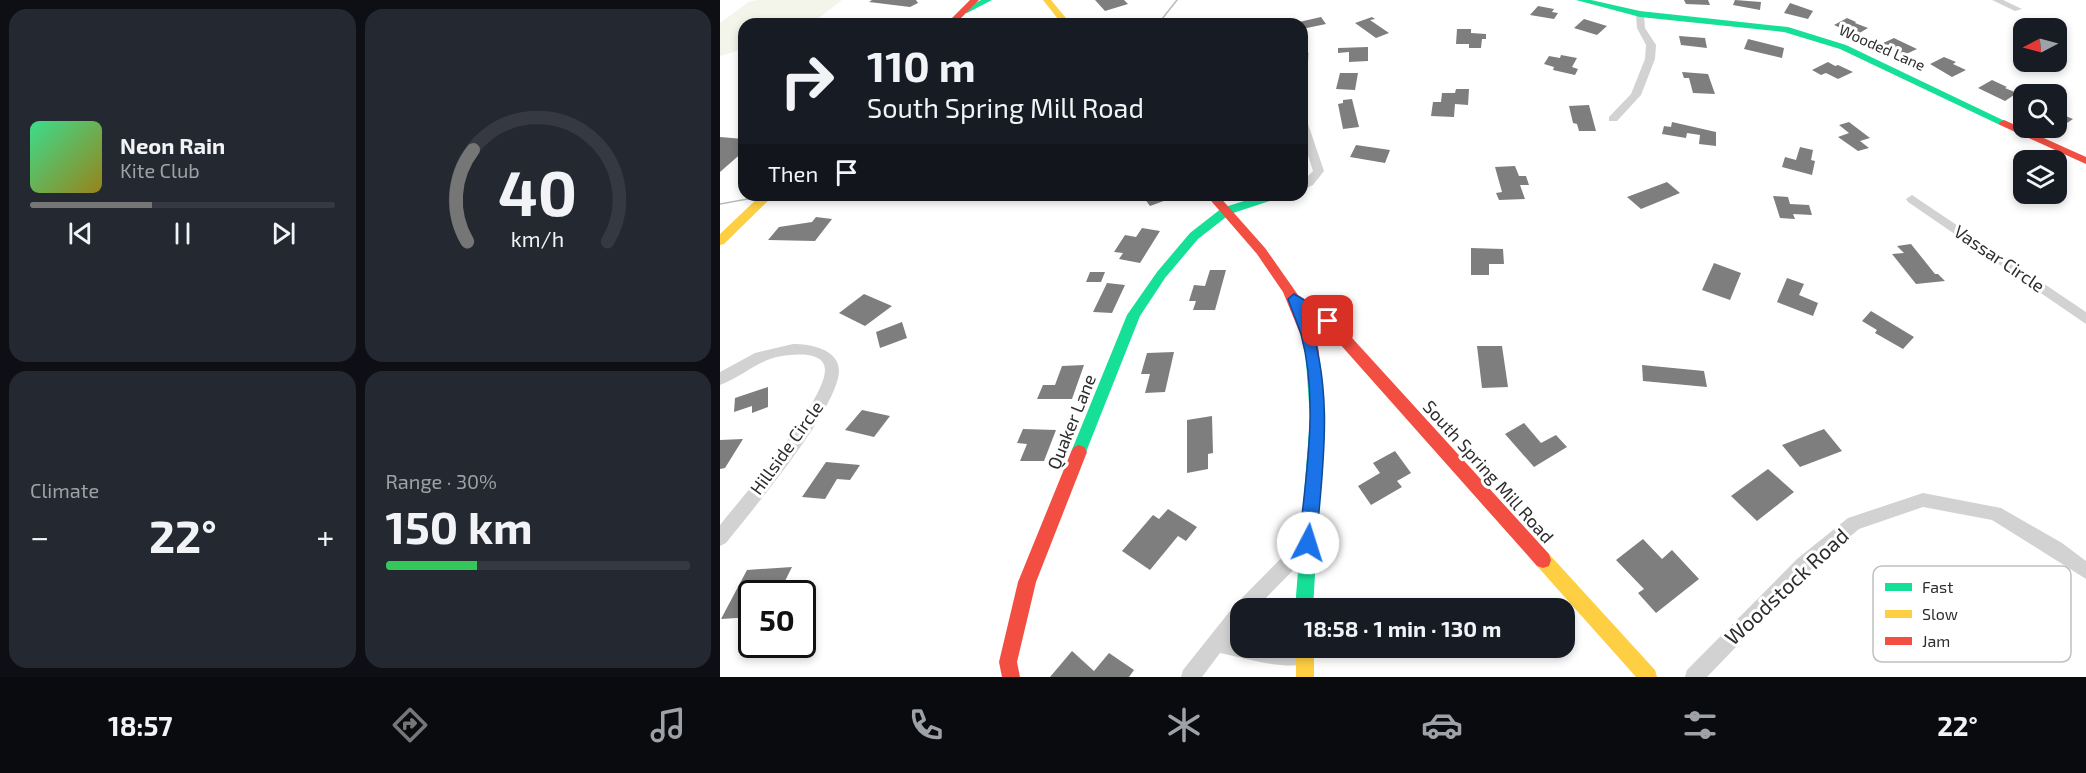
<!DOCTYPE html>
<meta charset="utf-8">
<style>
body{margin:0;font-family:"Exo 2",sans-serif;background:#242831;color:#f1f3f6;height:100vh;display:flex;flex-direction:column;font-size:22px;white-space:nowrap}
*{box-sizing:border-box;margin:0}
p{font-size:20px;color:#9ea1a6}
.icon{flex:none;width:33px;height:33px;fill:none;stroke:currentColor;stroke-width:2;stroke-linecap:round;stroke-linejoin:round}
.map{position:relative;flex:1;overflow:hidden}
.details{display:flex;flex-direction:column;gap:9px;padding:9px;background:#0d0f14;width:720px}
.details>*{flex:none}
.hud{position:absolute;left:18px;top:18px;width:570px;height:183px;border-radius:18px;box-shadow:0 3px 9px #0003;background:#171b24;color:#f1f3f6;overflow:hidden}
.needle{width:39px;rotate:264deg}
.buttons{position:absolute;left:1293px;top:18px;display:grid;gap:12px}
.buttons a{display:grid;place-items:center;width:54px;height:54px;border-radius:12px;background:#171b24;box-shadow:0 3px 9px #0003;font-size:30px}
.speed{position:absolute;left:18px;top:580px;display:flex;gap:12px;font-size:30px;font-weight:700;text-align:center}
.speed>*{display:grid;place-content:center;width:78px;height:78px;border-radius:50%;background:#171b24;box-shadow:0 3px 9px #0003;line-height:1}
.speed .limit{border:3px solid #111;border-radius:9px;background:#fff;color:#111}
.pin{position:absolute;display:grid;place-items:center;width:51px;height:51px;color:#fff;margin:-26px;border-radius:12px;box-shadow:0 3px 9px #0006}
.me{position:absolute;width:66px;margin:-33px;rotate:5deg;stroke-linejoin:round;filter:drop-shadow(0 0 4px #0008)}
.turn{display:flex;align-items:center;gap:21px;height:126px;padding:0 30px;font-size:27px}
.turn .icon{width:78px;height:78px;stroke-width:2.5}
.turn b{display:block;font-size:42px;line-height:51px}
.then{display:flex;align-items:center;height:57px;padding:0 30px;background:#0003;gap:12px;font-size:22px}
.big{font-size:45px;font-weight:700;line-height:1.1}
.details .widget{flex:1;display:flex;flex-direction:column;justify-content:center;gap:9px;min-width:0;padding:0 21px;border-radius:18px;background:#242831}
.details .dial{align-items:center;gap:0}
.dial svg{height:156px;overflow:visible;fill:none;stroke:#363941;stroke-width:7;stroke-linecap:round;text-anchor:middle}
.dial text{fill:#f1f3f6;stroke:none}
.song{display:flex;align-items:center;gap:18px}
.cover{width:72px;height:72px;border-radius:9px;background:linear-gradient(135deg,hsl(150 70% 55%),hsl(50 70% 35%))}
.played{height:6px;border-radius:3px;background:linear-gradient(90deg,#767676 40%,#363941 40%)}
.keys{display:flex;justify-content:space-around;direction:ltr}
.heat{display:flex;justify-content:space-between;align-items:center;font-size:33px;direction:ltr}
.charge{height:9px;border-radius:4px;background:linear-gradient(90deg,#34c759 30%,#363941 0)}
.details .tiles{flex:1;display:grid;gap:9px;grid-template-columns:repeat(2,1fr)}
.trip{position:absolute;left:510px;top:598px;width:345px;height:60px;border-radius:18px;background:#171b24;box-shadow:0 3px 9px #0003;font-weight:700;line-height:60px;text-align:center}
.tab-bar{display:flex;height:96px;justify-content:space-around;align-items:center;background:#090b0e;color:#9ea1a6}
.tab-bar .icon{width:42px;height:42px}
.tab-bar .current{color:#767676}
.tab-bar b{font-size:27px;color:#f1f3f6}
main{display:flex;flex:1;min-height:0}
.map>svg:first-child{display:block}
.green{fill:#f3f5ea}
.building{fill:#7e7e7e}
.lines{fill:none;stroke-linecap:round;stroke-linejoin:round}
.street{fill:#d2d2d2;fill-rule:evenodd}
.fast{fill:#16e098;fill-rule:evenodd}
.slow{fill:#ffcf43;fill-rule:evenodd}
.jam{fill:#f24e42;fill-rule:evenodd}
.tram{stroke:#b9b9b9;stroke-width:1.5}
.route{fill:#1a73e8;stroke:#114b97;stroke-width:1.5}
.labels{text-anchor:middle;stroke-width:6;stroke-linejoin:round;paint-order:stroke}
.far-street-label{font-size:15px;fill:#2d2d2d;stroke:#fff}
.street-label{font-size:18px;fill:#2d2d2d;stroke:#fff}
.near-street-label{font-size:21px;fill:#2d2d2d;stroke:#fff}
.key{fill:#fff;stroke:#c0c0c0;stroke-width:1.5}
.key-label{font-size:16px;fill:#2d2d2d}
</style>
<main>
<section class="details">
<div class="tiles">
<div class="widget">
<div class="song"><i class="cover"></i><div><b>Neon Rain</b><p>Kite Club</p></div></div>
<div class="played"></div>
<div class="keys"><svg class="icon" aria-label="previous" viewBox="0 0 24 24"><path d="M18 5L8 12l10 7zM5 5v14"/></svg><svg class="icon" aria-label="pause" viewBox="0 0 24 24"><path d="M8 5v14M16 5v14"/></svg><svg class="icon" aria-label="next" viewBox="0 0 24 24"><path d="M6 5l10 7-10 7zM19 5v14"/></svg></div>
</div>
<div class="widget dial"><svg viewBox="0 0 100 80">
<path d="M14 69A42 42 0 1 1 86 69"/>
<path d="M14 69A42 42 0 0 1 17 22" stroke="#767676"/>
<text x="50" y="56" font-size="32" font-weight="700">40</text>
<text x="50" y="72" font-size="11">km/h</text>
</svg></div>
<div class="widget"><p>Climate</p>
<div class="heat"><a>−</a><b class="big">22°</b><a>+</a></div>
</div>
<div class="widget"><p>Range · 30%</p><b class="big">150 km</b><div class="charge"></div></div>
</div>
</section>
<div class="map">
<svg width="1366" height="677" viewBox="0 0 1366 677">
<rect width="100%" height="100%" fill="#fff"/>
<!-- green -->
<path class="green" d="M40 0H122L91 24H24V49L0 56V23L30 1Z"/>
<!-- building -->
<path class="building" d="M152 0H196L198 3 190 7 149 2Z
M375 0H404L408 4 385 11Z
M964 0H988L990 5 966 4Z
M1015 0 1041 2 1040 10 1013 5Z
M1070 3 1093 11 1088 19 1064 13Z
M818 6 834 9 832 12 838 13 834 19 810 15Z
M601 17 606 24 582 29V24L579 22Z
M652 17 655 19 650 20 669 33 656 38 635 23Z
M1127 18 1136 22 1135 23 1148 28 1136 35 1114 25Z
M864 19 887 26 877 35 854 28Z
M737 29H751V33L766 34V39H762L761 48H749V44H736Z
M959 36 985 38 987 48 961 45Z
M1174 38 1178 40 1197 49 1184 55 1161 44Z
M1028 39 1064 48 1062 58 1024 49Z
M648 47V61L629 62V52L618 53V48Z
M841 55 857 58 852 67 858 69 855 75 833 70 834 67 824 64 829 56 840 58Z
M1224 57 1236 62 1233 64 1246 70 1232 77 1210 64Z
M1108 62 1115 66 1118 65 1133 72 1118 79 1106 73 1101 75 1092 70Z
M962 72 988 74 995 94 973 93 969 78H964Z
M620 73H638L635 90 616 89Z
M1272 80 1287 87 1285 88 1297 93 1285 101 1258 88Z
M736 89H749L748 105 735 104 734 117 711 116 713 102H721L722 93H735Z
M632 99 639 127 623 129 618 104 623 103V100Z
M869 105 876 131H859L857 124 853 123 849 106Z
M1336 112 1353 119 1341 127 1336 125Z
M952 122 996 132V146L979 144 980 135 967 133 966 138 942 134 944 126 951 127Z
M1129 122 1150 138 1140 141 1149 148 1138 151 1118 137 1129 133 1119 125Z
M0 137 24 139V151L0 172Z
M636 145 670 150 665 163 630 157Z
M1080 147 1093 150 1091 160 1095 161 1092 175 1062 167 1065 157 1076 160Z
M795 166 799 176H806L809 185H800L805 199 779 200 776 193 782 192 775 167Z
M947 182 960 193 921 209 907 197Z
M422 195H446L449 199 430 206Z
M1053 196 1068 197 1070 204 1089 205 1092 215 1073 214 1075 219 1060 218Z
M96 217 112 219 95 241 48 240 59 227 92 222Z
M422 228 440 231 420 263 399 259 403 253 394 252 405 235 416 237Z
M1191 244 1215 274H1218L1225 281 1196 284 1172 254 1184 253 1177 246Z
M751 248 783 249 784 264H769V275H751Z
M994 263 1021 273 1010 300 982 290Z
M490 270H506L495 310H473L476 301H469L474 285 485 286Z
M370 272H385L381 282H366Z
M1067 278 1084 284 1079 295 1098 303 1093 316 1057 302Z
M387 283 405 285 392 313 373 312Z
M144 294 172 306 145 326 119 313Z
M1151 311 1194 337 1183 349 1155 333 1157 330 1142 321Z
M182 322 187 338 160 348 156 332Z
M757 346H782L788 387 762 388Z
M454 352 445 392 425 393 430 374H421L427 353Z
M364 365 352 399H317L323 385H335L342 366Z
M922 365 984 371 987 387 923 381Z
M48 387V407L32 413V406L14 412 15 398Z
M142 410 170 416 154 437 125 430Z
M492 416 493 453 488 454V469L467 473V420Z
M804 423 821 443 836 435 847 447 814 467 785 434Z
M303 429 336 430 324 461H300L307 444 297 443Z
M1104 429 1122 451 1080 467 1062 445Z
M23 439 5 468 0 469V440Z
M675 451 691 473 677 481 682 487 651 505 638 486 660 473 653 463Z
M106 462 140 465 130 480 117 479 105 499 82 497Z
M1048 469 1074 492 1037 521 1011 496Z
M448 509 477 527 466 541 458 536 430 570 402 551 433 515 439 519Z
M923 539 942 559 952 550 979 579 936 613 918 593 924 589 896 560Z
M72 567 64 583H53L47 594H32V617L1 619 27 570Z
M352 651 374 671 389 653 414 670 409 677H330Z"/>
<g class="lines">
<!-- street -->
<path class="street" d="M1272 0H1283L1302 9 1295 11Z
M920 11 924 14 925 28 936 45 935 59 921 95 897 121H889V117L911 94 925 59 926 45 917 28 916 14Z
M584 50 589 53 587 71 582 74V51Z
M582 118 587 121 604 171 593 185 582 190V182L593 171 582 136Z
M1192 195 1366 312V324L1188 202 1186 199Z
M73 344C90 344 120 349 119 372 116 411 33 509 6 543L0 546V525C22 497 105 402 105 370 105 351 74 354 62 356 37 360 22 377 0 385V372L35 353Z
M1203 493 1281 508 1342 543 1366 561V579L1272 520 1203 507 1139 529 1089 571 987 677H965L967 670 1077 559 1128 518Z
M588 535 594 537 596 543 594 549 535 609H520V626L512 637 520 639V648H588L591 650 594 656 591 662C568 672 525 658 500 653L482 677H461L463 670 514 606 582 537Z"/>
<!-- fast -->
<path class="fast" d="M261 0H272L247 13 240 11Z
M856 0H871L920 11 1068 27 1126 45 1289 123 1288 125H1280L1120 49 1064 32 920 17Z
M543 195H561L559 198 510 214 478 239 445 278 420 316 364 457 359 459 354 457 351 452 407 315 437 272 470 233 502 208Z
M593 356 598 357 600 361 604 418 593 609H575L590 418 586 361 588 357Z"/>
<!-- slow -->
<path class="slow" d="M323 0H331L351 24H342Z
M41 195H54L4 244 0 245V234Z
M823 552 829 554 935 670 937 677H916L817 566 815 560 817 554Z
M576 648H594V677H576Z"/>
<!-- jam -->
<path class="jam" d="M250 0H259L235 24H226Z
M1284 120 1366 157V164L1280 125 1279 123Z
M486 195H498L545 248 578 295 613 317 829 554 831 560 829 566 823 568 817 566 603 325 587 314C592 328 603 351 598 365H588L581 336 563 292 537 254Z
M359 445 364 447 367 452 316 582 297 662 300 677H282L279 662 298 582 351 452 354 447Z"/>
<!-- tram -->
<path class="tram" d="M438 24 457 0
M0 204 49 195"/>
</g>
<!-- route -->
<path class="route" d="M574 294 613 317 615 321 608 326 586 313C615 386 603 466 596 543L593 548 588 550 582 548 579 543C586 474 599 401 581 334 577 322 572 310 568 299Z"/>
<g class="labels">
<!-- far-street labels -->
<g class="far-street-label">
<text transform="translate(1162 48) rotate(24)" y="5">Wooded Lane</text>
</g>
<!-- street labels -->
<g class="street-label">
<text transform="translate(1279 259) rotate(34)" y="6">Vassar Circle</text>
<text transform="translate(352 422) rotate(-68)" y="6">Quaker Lane</text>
<text transform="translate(67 448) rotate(-54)" y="6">Hillside Circle</text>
<text transform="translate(768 472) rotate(48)" y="6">South Spring Mill Road</text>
</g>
<!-- near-street labels -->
<g class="near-street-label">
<text transform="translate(1067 587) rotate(-43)" y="7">Woodstock Road</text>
</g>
</g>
<!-- legend -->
<rect x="1153" y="566" width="198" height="96" rx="9" class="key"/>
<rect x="1165" y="583" width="27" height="8" fill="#16e098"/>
<rect x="1165" y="610" width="27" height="8" fill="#ffcf43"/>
<rect x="1165" y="637" width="27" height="8" fill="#f24e42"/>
<g class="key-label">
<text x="1202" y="593">Fast</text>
<text x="1202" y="620">Slow</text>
<text x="1202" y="647">Jam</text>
</g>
</svg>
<div class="buttons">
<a><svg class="needle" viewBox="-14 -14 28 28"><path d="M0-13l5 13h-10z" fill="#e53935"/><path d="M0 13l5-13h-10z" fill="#9ea1a6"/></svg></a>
<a><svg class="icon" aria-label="search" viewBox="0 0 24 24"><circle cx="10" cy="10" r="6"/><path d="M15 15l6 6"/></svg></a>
<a><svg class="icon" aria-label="layers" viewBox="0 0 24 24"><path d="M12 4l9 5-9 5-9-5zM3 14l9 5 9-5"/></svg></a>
</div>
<div class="speed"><div class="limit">50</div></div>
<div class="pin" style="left:608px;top:321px;background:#d93025"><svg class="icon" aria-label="arrive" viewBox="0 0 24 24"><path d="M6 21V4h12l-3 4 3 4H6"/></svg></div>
<svg class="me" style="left:588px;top:543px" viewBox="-20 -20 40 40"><circle r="19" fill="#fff"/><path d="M0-13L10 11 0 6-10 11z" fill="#1a73e8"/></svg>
<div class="trip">18:58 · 1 min · 130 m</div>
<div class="hud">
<div class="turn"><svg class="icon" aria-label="right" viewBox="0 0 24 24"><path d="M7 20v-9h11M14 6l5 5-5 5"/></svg><div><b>110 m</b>South Spring Mill Road</div></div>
<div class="then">Then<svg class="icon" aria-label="arrive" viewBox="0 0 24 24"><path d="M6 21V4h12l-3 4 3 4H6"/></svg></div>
</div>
</div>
</main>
<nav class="tab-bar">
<b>18:57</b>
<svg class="icon current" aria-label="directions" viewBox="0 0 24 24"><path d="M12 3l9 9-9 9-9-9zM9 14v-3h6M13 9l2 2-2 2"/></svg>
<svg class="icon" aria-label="music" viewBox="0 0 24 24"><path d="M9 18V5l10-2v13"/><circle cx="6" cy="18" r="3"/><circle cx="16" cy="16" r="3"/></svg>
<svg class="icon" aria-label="phone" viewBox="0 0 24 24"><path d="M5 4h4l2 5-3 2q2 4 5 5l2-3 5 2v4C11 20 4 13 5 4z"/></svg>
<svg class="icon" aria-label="climate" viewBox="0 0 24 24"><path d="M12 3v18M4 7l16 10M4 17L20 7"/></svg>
<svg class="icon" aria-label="car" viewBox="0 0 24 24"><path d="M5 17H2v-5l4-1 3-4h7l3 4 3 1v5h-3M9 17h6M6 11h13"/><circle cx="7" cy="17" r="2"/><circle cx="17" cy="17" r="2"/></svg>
<svg class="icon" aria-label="filters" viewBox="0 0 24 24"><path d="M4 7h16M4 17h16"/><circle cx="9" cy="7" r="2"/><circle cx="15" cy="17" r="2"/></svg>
<b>22°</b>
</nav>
